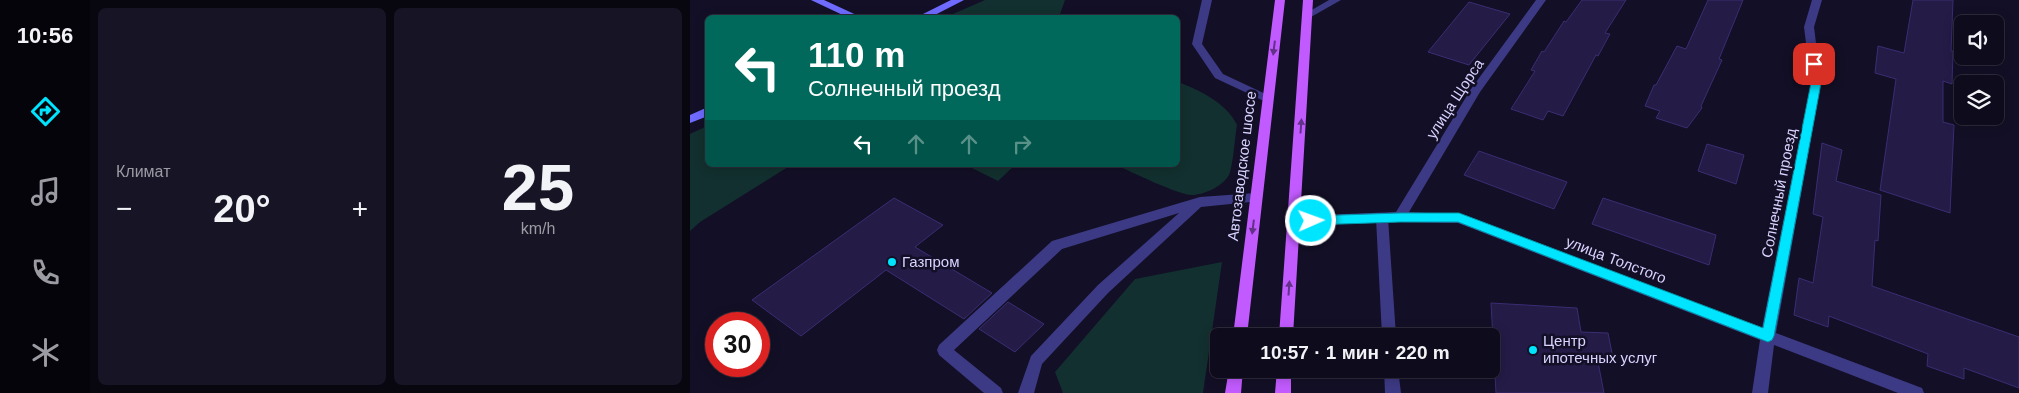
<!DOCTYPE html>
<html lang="ru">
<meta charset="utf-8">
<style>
body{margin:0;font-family:Arial,sans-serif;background:#171425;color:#f1f3f6;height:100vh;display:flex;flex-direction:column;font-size:19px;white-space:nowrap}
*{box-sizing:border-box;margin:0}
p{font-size:16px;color:#9b9ba3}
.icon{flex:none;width:28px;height:28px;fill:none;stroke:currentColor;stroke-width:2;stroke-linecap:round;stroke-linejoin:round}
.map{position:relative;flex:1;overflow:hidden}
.sheet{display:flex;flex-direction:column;gap:8px;padding:8px;background:#08060f;width:600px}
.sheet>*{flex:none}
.banner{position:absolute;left:15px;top:15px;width:475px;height:152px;border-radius:8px;box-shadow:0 2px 12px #0003,0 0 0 1px #2e2b3b;background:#00695c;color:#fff;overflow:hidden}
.controls{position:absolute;left:1264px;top:15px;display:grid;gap:10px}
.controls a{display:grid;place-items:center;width:50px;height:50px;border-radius:8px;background:#0e0b1c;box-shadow:0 2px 12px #0003,0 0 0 1px #2e2b3b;font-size:25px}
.speed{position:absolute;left:15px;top:312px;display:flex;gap:10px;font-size:25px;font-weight:700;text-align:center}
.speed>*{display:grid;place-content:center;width:65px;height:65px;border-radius:50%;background:#0e0b1c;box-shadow:0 2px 12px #0003,0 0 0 1px #2e2b3b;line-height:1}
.speed .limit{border:8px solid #d22;background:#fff;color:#111}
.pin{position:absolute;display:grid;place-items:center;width:42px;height:42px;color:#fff;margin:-21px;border-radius:10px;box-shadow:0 2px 8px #0006}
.me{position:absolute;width:55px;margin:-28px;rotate:88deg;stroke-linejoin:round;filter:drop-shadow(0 0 4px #0008)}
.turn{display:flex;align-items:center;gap:18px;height:105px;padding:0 20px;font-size:22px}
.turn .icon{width:65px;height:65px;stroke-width:2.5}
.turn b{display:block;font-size:35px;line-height:42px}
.lanes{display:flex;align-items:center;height:48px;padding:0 20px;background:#0003;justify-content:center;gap:25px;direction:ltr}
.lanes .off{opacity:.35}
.big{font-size:38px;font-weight:800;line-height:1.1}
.sheet .widget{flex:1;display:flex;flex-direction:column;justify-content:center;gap:8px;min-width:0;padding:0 18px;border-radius:8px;background:#171425}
.sheet .dial{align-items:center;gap:0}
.dial b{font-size:65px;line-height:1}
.heat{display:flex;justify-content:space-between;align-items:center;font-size:28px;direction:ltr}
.sheet .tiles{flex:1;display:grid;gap:8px;grid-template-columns:repeat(2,1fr)}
.trip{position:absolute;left:520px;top:328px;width:290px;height:50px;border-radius:8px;background:#0e0b1c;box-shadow:0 2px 12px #0003,0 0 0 1px #2e2b3b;font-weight:800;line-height:50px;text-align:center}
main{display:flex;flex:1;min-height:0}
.tab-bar{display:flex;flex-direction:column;width:90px;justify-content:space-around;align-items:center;background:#06040b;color:#9b9ba3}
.tab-bar .icon{width:35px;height:35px}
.tab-bar .current{color:#00e5ff}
.tab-bar b{font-size:22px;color:#f1f3f6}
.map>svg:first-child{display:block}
.green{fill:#12302f}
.building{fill:#241b47;stroke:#3b2d73}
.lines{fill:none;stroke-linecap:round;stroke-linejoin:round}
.lane{fill:#3d3a85;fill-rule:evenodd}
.street{fill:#3d3a85;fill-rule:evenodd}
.secondary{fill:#6f6bff;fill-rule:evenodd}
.primary{fill:#c25bff;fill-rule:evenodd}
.oneway{fill:#623188}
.route{fill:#00e5ff;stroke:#0095a6}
.poi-dot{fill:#00e5ff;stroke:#130f26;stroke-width:2}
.labels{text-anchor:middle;stroke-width:5;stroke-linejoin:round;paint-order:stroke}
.street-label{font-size:15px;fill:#d9d4ff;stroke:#130f26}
.poi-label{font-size:15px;fill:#d9d4ff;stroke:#130f26;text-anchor:start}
</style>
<main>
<nav class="tab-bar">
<b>10:56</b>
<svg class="icon current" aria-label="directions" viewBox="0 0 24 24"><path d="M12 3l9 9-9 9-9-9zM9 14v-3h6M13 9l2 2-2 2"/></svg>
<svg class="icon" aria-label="music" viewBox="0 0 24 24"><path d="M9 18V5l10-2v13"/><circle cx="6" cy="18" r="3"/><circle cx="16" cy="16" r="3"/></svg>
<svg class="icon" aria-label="phone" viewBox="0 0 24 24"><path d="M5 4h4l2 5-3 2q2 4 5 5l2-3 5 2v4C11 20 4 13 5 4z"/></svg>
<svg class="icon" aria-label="climate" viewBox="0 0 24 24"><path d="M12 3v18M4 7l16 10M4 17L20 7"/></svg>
</nav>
<section class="sheet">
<div class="tiles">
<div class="widget"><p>Климат</p>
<div class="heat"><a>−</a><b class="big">20°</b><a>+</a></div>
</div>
<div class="widget dial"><b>25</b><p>km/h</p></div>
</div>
</section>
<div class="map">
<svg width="1329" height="393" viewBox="0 0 1329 393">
<rect width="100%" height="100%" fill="#130f26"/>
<!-- green -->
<path class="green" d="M295 0H375L369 17H256Z
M488 82C509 90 537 103 547 125 545 136 543 167 539 175 533 186 514 195 502 195 488 195 442 172 426 165H488Z
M17 126 18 165H101L10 222 0 231V134Z
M276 165H325L308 181Z
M532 262 513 393H373L365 372 445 279Z"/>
<!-- building -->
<path class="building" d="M892 0H936L915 33 920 34 908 56 906 55 873 116 858 111 853 120 821 109 845 71 841 70 852 51 854 52 874 21 876 22Z
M1018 0H1053L1029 59 1032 60 1011 106 1012 108 997 128 966 118 970 111 955 106 964 85H966L987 46 996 49Z
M1223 0H1263L1261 51H1263L1262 84 1253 81V122L1264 125 1260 213 1190 190 1206 79 1185 73 1188 46 1214 53Z
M779 2 820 14 779 65 738 52Z
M1132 143 1152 150 1146 181 1191 195 1188 241 1185 240 1182 286 1329 337V388L1274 368V379L1237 366 1238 354 1139 316 1138 327 1104 315 1109 278 1123 283 1133 217 1123 214Z
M1017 144 1054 155 1046 184 1008 171Z
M789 151 877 182 864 209 774 175Z
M204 198 253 225 225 247 302 293 274 319 196 270 111 336 62 300Z
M913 198 1026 235 1019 265 902 224Z
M318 302 354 324 325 352 289 329Z
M801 303 887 308 891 332 918 333 924 363 908 362 914 393H806Z"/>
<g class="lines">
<!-- lane -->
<path class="lane" d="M512 0H522L512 44 533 74 582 97 583 99 582 101H574L525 78 502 44Z
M566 193 570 195 572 198 570 201 511 207 418 293 352 364 344 393H328L341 356 408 285 489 213 372 249 264 350 311 388 313 393H294L249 355 247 350 249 345 362 241 510 197Z
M692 213 697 215 698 218 706 336H692L686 218 687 215Z
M694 369H708L711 393H695Z"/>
<!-- street -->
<path class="street" d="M639 0H651L621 17 618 18 613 15Z
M846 0H856L790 92 719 212 774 215 1072 328 1121 83 1114 27 1122 0H1132L1124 27 1131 83 1086 333 1232 388 1234 393H1208L1084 345 1078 393H1062L1070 340 768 223 710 222 603 226 598 224 597 221 598 218 603 216 706 212 781 89Z"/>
<!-- secondary -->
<path class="secondary" d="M121 0H134L173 18H159Z
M261 0H274L239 18H225Z
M18 107V116L0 123V115Z"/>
<!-- primary -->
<path class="primary" d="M585 0H595L557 336H543Z
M613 0H623L603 336H589Z
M539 369H553L551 393H535Z
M587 369H601V393H585Z"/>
</g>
<!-- one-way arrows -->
<defs><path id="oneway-solid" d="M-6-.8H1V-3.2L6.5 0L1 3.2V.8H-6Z" transform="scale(1.25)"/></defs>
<g class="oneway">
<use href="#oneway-solid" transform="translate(584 48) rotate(97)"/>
<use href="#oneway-solid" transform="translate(611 126) rotate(-86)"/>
<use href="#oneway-solid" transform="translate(563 227) rotate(97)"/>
<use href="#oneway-solid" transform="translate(599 288) rotate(-86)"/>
</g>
<!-- route -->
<path class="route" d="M1124 61 1129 64 1131 83 1084 336 1082 340 1078 342 768 222H710L621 225 615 221 621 216 710 213H769L1073 328 1121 83 1119 64Z"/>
<!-- markers -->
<g class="poi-dot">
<circle cx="202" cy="262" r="5"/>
<circle cx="843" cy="350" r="5"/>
</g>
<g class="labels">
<!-- street labels -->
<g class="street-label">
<text transform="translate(765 99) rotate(-57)" y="5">улица Щорса</text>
<text transform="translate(552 166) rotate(-83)" y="5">Автозаводское шоссе</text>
<text transform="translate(1089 193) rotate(-79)" y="5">Солнечный проезд</text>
<text transform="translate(926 260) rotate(21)" y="5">улица Толстого</text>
</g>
<!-- poi labels -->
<g class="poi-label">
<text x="212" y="267">Газпром</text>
<text x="853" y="346">Центр<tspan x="853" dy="17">ипотечных услуг</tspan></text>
</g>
</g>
</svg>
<div class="controls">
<a><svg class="icon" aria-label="sound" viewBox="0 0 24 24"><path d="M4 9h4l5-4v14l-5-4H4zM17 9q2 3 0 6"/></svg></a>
<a><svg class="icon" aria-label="layers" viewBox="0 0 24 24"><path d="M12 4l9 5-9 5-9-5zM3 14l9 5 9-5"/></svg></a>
</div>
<div class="speed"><div class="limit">30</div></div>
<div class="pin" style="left:1124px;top:64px;background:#d93025"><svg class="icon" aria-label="arrive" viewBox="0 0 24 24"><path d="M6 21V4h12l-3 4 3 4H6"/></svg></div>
<svg class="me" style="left:621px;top:221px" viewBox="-20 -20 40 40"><circle r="17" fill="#00e5ff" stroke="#fff" stroke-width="3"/><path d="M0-11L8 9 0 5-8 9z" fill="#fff"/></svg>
<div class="trip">10:57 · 1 мин · 220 m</div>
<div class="banner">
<div class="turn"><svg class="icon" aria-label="left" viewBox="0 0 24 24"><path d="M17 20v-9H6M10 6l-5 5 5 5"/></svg><div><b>110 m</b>Солнечный проезд</div></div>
<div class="lanes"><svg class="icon" aria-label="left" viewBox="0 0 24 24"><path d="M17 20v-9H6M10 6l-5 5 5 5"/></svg><svg class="icon off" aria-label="ahead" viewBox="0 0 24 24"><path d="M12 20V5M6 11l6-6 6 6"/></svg><svg class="icon off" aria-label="ahead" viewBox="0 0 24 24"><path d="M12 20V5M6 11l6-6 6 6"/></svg><svg class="icon off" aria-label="right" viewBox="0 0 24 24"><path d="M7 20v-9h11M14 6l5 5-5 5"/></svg></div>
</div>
</div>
</main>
